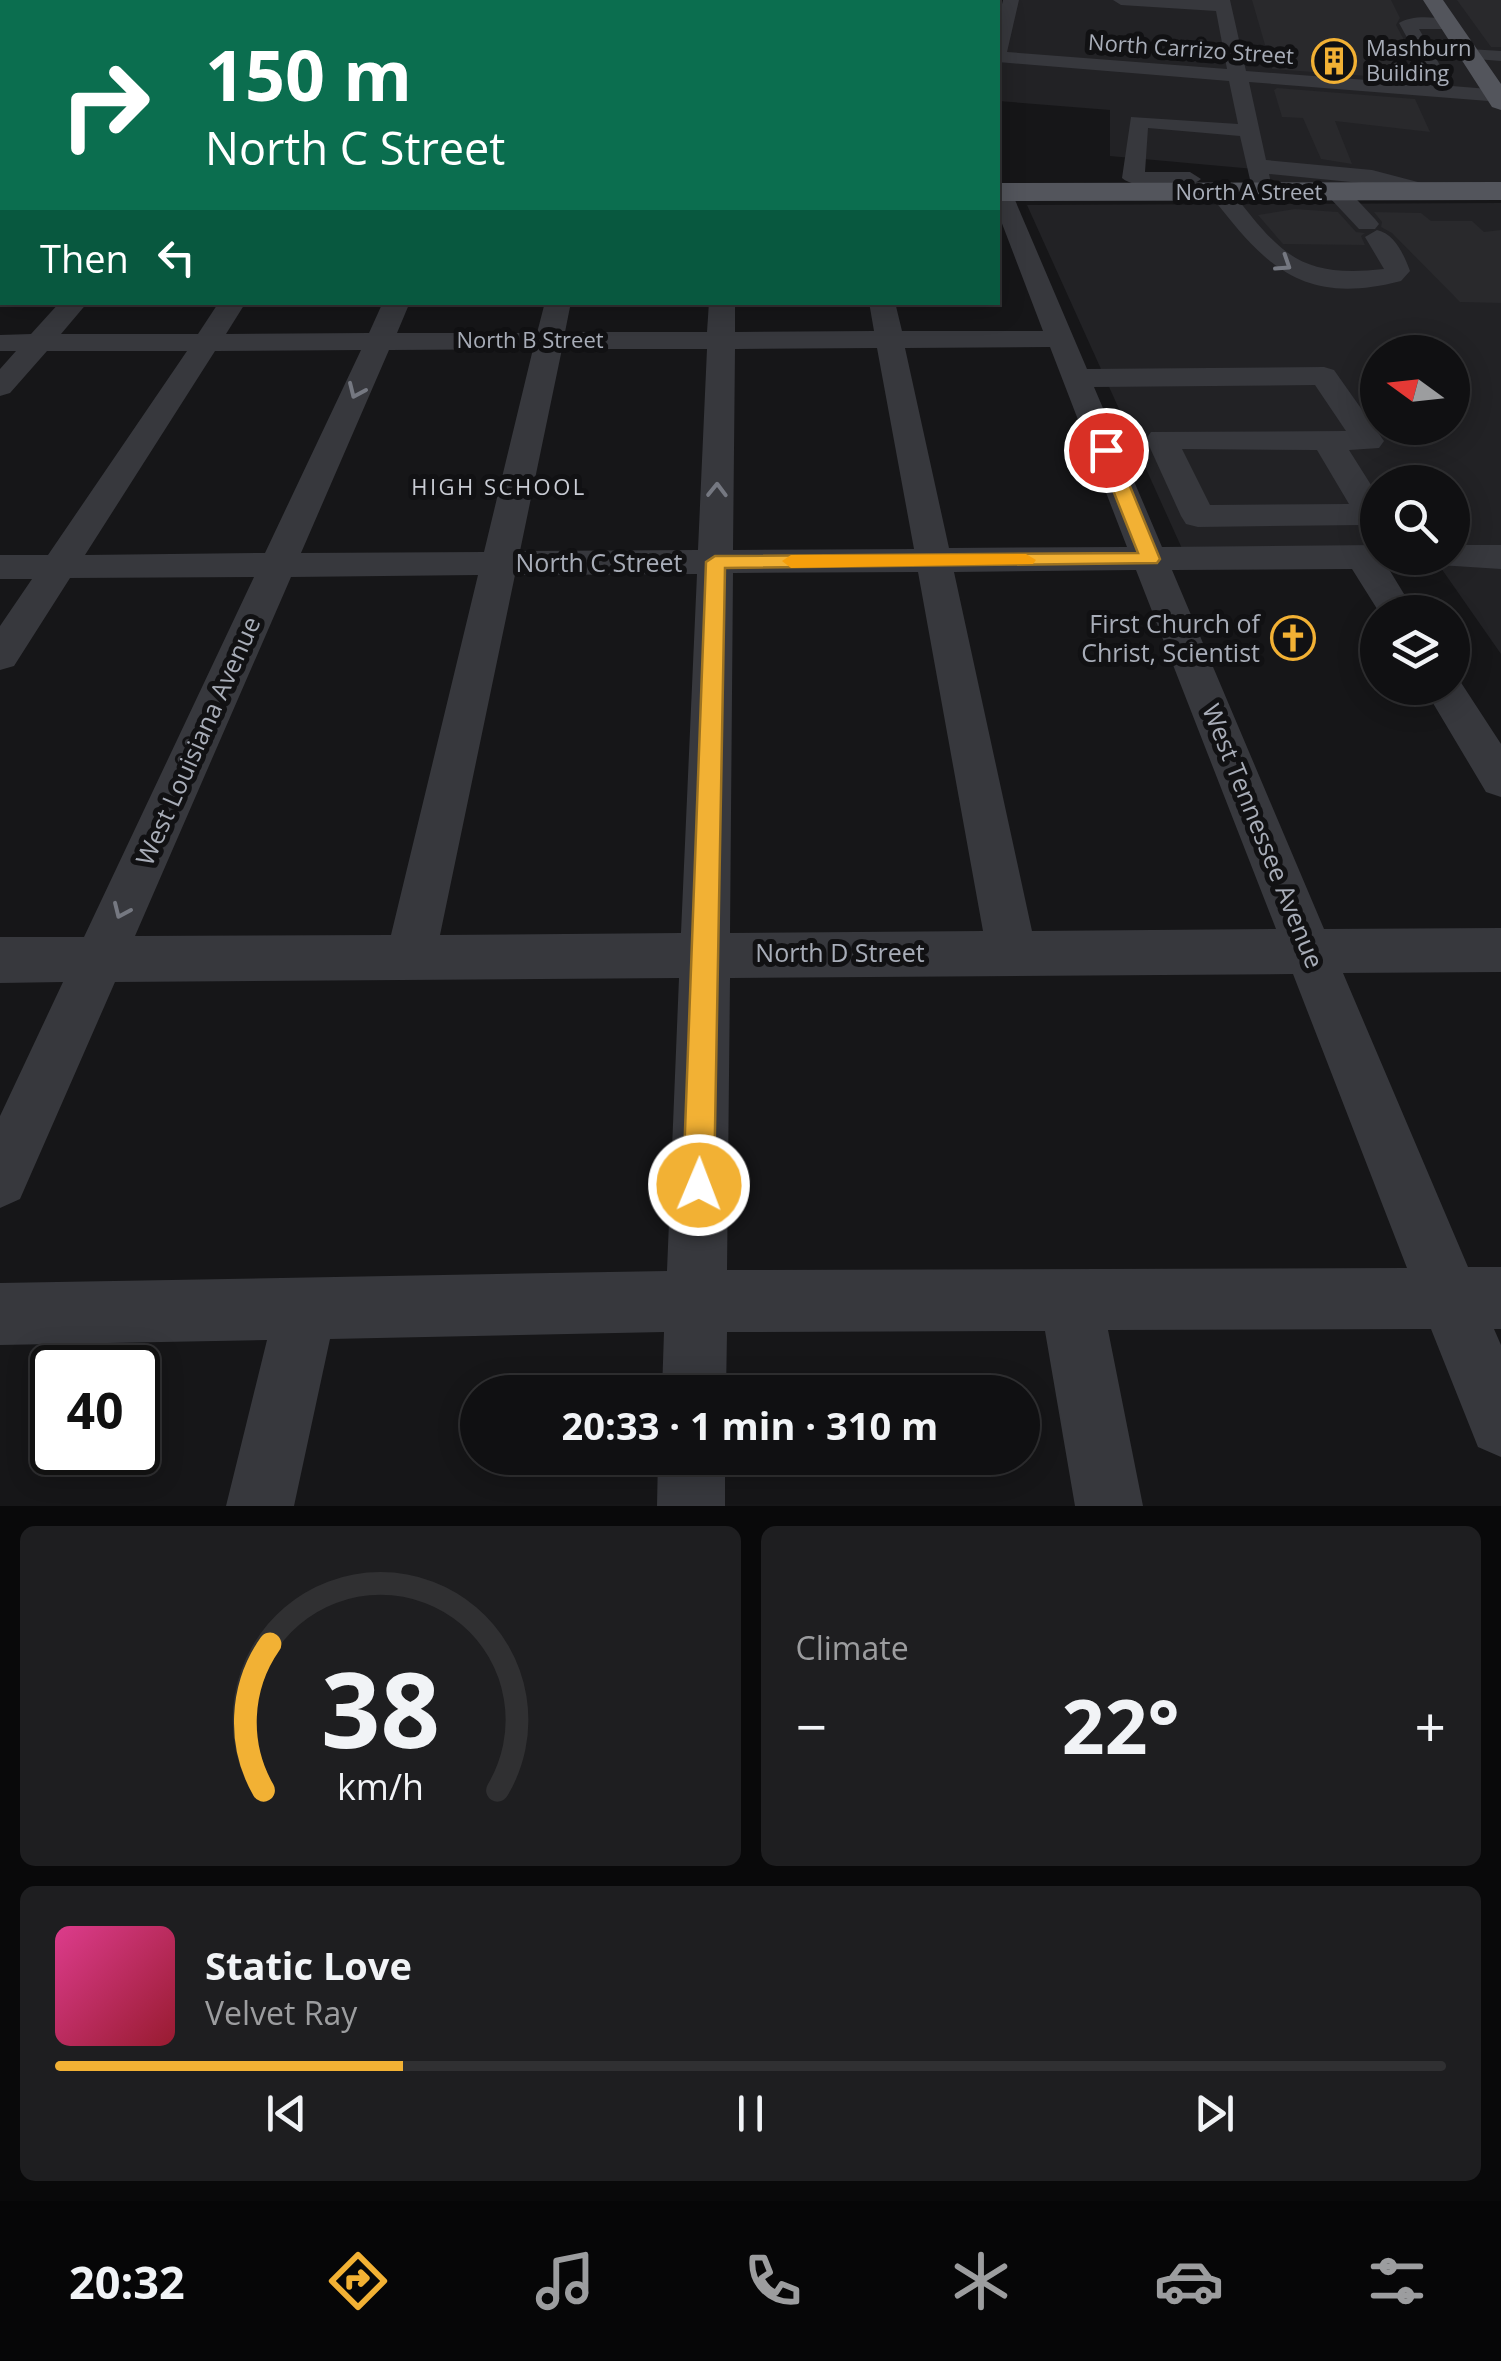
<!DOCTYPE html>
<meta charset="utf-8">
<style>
body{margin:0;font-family:"Open Sans",sans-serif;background:#1e1e20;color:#f1f3f6;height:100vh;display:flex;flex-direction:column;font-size:38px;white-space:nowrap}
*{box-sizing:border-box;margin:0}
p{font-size:32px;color:#9c9d9f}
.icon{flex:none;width:55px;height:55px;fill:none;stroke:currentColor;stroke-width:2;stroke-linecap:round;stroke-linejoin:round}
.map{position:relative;height:1506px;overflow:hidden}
.side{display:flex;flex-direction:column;gap:20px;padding:20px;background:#09090a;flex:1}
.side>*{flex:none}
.banner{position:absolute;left:0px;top:0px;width:1000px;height:305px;box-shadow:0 5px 25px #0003,0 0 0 2px #303032;background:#0b6e4f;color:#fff;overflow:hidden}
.needle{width:65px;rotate:285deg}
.controls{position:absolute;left:1360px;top:335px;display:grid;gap:20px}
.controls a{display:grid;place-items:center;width:110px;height:110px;border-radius:50%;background:#101012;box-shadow:0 5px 25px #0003,0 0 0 2px #303032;font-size:50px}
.speed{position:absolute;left:30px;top:1345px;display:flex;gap:20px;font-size:50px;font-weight:700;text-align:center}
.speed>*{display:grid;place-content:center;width:130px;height:130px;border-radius:50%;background:#101012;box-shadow:0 5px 25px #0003,0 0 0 2px #303032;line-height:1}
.speed .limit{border:5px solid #111;border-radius:15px;background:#fff;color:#111}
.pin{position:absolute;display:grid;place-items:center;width:85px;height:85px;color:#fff;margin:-42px;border:5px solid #fff;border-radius:50%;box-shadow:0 2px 10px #0007}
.me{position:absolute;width:110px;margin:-55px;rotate:1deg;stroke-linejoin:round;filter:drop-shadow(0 0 8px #0008)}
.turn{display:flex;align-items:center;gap:35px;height:210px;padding:0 40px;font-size:45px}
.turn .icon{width:130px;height:130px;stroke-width:2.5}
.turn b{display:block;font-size:70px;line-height:85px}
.then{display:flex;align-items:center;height:95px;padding:0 40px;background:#0003;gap:20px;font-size:38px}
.big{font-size:75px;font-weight:700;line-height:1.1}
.side .tile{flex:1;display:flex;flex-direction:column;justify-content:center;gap:15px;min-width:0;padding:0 35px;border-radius:15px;background:#1e1e20}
.side .dial{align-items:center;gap:0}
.dial svg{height:260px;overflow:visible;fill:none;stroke:#303032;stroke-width:7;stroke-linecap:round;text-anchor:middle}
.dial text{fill:#f1f3f6;stroke:none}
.song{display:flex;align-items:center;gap:30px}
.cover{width:120px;height:120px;border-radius:15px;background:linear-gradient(135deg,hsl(330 70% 55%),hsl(350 70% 35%))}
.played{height:10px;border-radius:5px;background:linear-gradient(90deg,#f2b134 25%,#303032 25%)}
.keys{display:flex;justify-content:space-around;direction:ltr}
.heat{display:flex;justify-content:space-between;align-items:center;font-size:55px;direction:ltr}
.side .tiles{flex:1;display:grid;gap:20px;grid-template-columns:1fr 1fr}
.tile:last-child{grid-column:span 2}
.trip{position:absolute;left:460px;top:1375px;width:580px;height:100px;border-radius:50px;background:#101012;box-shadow:0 5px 25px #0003,0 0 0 2px #303032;font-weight:700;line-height:100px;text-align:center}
.menu{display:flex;height:160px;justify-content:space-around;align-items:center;background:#060607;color:#9c9d9f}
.menu .icon{width:70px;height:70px}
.menu .active{color:#f2b134}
.menu b{font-size:45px;color:#f1f3f6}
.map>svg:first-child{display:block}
.built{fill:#222225;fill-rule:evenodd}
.building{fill:#29292c}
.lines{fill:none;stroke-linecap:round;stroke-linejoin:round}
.minor{fill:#37383d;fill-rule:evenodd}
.major{fill:#53555c;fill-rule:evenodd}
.oneway{stroke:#757881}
.route{fill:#f2b134;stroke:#9d7322;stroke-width:2.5}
.slow{fill:#f59e0b}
.labels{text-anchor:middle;stroke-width:10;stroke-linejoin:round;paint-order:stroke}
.far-poi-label{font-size:22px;fill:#a8adb8;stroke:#111113;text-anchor:start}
.far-street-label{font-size:22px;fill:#a8adb8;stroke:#111113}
.far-neighbourhood-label{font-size:22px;letter-spacing:2.5px;fill:#c9ccd4;stroke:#111113}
.street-label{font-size:25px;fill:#a8adb8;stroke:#111113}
.poi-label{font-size:25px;fill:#a8adb8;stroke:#111113;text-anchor:end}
</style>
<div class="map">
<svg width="1501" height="1506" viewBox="0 0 1501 1506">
<rect width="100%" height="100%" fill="#161618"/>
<!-- built -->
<path class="built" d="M1009 0H1501V191L1259 193 1254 169 1110 156V110L998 101V44Z
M1501 203V654L1434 558H1452V482H1378L1377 552 1184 553 1027 205ZM1378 352H1452V428H1378Z"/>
<!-- building -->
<path class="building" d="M1252 0H1391L1400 18 1396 25 1410 51 1393 50 1407 79 1272 69Z
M1457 0H1501V47H1491Z
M1277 88 1415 99 1430 132 1335 121 1352 164 1321 159 1303 118 1282 117 1274 90Z
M1295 209 1338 212 1356 232 1365 233 1361 236 1365 245 1283 244 1258 215Z
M1374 212 1421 213 1431 221H1472L1484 232 1501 230V303L1460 302 1392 233 1381 227 1382 222Z"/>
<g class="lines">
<!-- minor -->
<path class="minor" d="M566 0H600L601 1 568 2Z
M1003 0H1019L1007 52 1227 69 1216 11 1121 5 1113 0H1230L1246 71 1433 85 1399 23C1412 14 1445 16 1458 25L1456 29H1419L1452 86 1501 90V102L1249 82 1266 160 1372 170 1433 186 1436 191 1425 198 1371 184 1269 174 1273 192 1262 199 1254 197 1240 136 1148 128 1145 172H1190L1201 179C1188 191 1135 190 1122 178L1131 117 1238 124 1229 81 998 62V21Z
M1469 49 1501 51V61L1463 58V50Z
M2 104V116L0 117V105Z
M1220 185 1228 187C1279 251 1296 279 1384 269L1365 237 1377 230C1395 234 1404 255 1410 271L1401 281C1304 306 1267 268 1212 197L1209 192Z
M1337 185 1345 187 1375 219 1379 224 1375 229H1359L1329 197 1326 192 1329 187Z
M1001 186 1012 193 1087 369 1324 367 1334 370 1384 441 1379 448 1349 450 1378 496V533L1362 525 1198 527 1186 524 1181 516 1146 439 1151 432 1346 431 1315 385 1094 387 1162 547 1378 545V558H1395L1387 566 1415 612H1379L1352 569 1172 570 1324 929 1501 928V972L1343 973 1468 1267H1501V1329H1494L1501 1345V1457L1478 1447 1431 1329 1108 1330 1143 1506H1075L1045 1331 727 1332 726 1392H662L664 1332 330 1339 294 1506H226L267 1340 0 1345V1283L667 1271 679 978 115 982 20 1199 0 1208V1116L63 982 0 983V937H84L254 577 70 578 14 666 0 670V626L32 579H0V555H48L187 351H47L10 393 0 396V369L16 351H0V335L31 334 60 302H88L61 334H198L219 302H246L226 334 369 333 383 302H410L397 333H537L545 302H571L565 332H707L709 302H735V332L874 331 869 302H895L902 331H1043L998 213V187ZM1050 347 1127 547 949 548 905 348ZM877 348 914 549 733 550 735 349ZM533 349 484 552 301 553 389 350ZM562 349H707L698 550 520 551ZM361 350 265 553 85 555 215 351ZM1182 449 1317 450 1349 504 1210 505ZM1136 570 1276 929 1032 931 954 572ZM918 572 983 931 730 933 733 573ZM697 574 681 933 440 935 515 575ZM478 575 391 935 135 936 291 577ZM1293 974 1407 1268 727 1270 730 978Z
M1452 545H1501V569L1439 565 1435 558H1452Z
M1452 676 1458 678 1501 744V797L1486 792 1424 688H1452Z
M658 1458H725V1506H657Z"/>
<!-- major -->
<path class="major" d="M1423 0H1443L1501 84V110L1492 107Z
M1501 182V200L998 201V183Z
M0 186H2V204H0Z"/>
</g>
<!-- one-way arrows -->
<defs><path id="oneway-chevron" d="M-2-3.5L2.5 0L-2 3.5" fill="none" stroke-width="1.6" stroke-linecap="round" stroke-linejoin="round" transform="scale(2.5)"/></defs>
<g class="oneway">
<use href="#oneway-chevron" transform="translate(1284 264) rotate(33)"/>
<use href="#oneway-chevron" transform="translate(356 391) rotate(114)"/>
<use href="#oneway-chevron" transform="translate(717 490) rotate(-89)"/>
<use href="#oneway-chevron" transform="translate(121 911) rotate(114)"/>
</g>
<!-- route -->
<path class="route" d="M1106 445 1115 450 1160 559 1157 563 725 568 714 1185 710 1196 699 1201 688 1196 683 1185 706 562 715 556 1138 553 1097 450Z"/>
<!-- slow -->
<path class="slow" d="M1026 554 1036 560 1033 564 791 568 782 561 791 555Z"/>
<!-- icons -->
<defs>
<g id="building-ring" transform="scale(2.25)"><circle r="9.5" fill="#111113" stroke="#f2b134" stroke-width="1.5"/><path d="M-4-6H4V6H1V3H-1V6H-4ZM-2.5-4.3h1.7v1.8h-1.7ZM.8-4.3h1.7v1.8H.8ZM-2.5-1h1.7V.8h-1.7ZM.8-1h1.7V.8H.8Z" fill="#f2b134"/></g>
<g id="church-ring" transform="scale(2.25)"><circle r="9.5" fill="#111113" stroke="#f2b134" stroke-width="1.5"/><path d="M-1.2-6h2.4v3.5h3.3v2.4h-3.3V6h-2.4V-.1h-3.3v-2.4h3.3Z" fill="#f2b134"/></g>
</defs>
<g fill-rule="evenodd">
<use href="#building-ring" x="1334" y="61"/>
<use href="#church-ring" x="1293" y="638"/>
</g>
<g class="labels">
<!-- far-poi labels -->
<g class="far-poi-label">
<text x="1366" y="56">Mashburn<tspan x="1366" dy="25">Building</tspan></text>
</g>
<!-- far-street labels -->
<g class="far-street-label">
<text transform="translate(1191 49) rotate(4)" y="8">North Carrizo Street</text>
<text x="1249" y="200">North A Street</text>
<text x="530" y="348">North B Street</text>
</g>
<!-- far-neighbourhood labels -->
<g class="far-neighbourhood-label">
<text x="499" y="495">HIGH SCHOOL</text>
</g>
<!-- street labels -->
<g class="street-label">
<text x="599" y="572">North C Street</text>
<text transform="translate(198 741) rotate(-66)" y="9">West Louisiana Avenue</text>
<text transform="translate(1263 836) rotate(68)" y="9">West Tennessee Avenue</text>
<text x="840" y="962">North D Street</text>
</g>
<!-- poi labels -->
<g class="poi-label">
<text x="1260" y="633">First Church of<tspan x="1260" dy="29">Christ, Scientist</tspan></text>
</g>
</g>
</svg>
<div class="controls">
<a><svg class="needle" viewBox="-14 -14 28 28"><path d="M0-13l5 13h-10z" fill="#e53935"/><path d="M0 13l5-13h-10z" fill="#9c9d9f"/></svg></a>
<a><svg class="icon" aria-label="search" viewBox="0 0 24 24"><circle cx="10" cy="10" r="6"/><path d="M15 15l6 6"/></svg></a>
<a><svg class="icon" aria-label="layers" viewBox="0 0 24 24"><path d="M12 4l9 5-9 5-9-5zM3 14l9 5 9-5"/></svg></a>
</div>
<div class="speed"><div class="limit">40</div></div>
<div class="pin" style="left:1106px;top:450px;background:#d93025"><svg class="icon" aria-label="arrive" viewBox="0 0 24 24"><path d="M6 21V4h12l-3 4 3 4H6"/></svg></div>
<svg class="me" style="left:699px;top:1185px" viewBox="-20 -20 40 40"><circle r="17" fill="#f2b134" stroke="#fff" stroke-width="3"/><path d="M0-11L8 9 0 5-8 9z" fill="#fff"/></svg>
<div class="trip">20:33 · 1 min · 310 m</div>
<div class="banner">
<div class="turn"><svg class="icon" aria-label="right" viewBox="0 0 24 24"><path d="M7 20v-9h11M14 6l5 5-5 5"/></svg><div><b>150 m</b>North C Street</div></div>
<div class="then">Then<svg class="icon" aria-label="left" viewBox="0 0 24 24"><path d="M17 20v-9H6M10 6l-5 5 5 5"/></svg></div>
</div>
</div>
<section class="side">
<div class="tiles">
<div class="tile dial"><svg viewBox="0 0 100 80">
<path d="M14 69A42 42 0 1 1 86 69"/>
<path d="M14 69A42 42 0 0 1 16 24" stroke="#f2b134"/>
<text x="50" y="56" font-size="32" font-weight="700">38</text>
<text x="50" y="72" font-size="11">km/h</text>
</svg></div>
<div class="tile"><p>Climate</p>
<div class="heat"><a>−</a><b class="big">22°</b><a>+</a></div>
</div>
<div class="tile">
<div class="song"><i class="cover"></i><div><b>Static Love</b><p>Velvet Ray</p></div></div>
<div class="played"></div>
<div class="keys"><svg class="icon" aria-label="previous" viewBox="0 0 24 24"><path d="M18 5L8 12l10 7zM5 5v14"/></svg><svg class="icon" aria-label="pause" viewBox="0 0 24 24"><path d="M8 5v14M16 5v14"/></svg><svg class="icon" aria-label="next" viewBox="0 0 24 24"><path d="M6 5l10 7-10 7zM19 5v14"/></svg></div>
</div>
</div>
</section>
<nav class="menu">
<b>20:32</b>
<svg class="icon active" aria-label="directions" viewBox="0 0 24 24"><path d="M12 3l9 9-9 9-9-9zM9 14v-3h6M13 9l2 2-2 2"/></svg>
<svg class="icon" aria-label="music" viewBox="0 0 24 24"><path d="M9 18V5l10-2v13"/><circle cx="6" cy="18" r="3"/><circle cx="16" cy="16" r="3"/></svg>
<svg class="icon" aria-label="phone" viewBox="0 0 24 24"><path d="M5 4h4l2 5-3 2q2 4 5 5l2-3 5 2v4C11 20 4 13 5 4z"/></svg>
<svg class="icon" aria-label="climate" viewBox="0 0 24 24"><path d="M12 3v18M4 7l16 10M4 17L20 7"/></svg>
<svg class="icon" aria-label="car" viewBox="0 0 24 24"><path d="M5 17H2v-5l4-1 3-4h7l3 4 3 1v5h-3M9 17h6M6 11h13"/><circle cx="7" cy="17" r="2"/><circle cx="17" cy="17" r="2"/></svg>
<svg class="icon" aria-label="filters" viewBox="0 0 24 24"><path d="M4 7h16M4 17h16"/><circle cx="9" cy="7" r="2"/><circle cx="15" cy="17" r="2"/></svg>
</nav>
